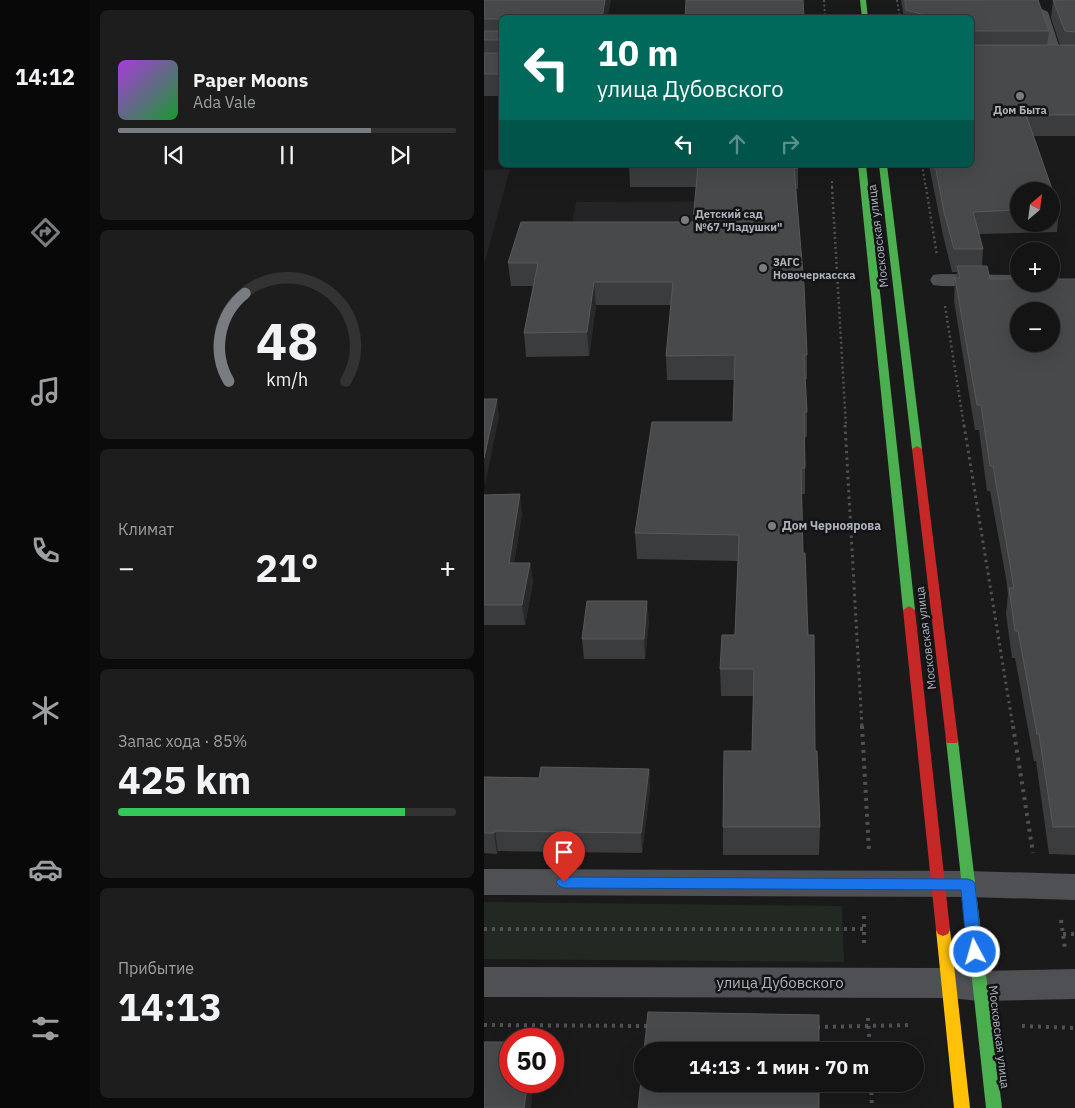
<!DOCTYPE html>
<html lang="ru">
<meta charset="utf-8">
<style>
body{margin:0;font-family:"IBM Plex Sans",sans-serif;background:#1d1d1d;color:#f1f3f6;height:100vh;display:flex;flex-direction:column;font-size:19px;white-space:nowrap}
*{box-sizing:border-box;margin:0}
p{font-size:16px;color:#9d9ea0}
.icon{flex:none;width:28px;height:28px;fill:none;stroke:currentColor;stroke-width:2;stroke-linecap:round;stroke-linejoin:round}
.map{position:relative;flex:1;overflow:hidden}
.side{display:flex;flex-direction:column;gap:10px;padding:10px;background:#0b0b0b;width:394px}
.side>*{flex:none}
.guide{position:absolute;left:15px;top:15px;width:475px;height:152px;border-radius:8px;box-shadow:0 5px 20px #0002,0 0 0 1px #333334;background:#00695c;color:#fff;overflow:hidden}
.needle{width:32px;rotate:28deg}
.buttons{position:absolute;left:526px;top:182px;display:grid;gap:10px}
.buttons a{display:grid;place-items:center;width:50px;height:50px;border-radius:50%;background:#141414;box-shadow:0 5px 20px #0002,0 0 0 1px #333334;font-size:25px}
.speed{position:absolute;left:15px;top:1028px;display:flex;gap:10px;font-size:25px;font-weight:700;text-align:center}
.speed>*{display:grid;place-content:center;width:65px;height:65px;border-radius:50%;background:#141414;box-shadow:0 5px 20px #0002,0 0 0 1px #333334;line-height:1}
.speed .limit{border:8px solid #d22;background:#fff;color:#111}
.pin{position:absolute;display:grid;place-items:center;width:42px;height:42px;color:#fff;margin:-51px -21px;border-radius:50% 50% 50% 0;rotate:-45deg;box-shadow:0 0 5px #0007}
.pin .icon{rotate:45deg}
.me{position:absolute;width:55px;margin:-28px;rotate:354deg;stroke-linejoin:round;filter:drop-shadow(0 0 4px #0008)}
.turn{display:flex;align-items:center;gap:18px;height:105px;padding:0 15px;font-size:22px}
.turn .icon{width:65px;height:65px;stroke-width:2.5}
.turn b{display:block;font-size:35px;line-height:42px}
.lanes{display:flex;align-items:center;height:48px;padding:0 15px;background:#0003;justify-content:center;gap:25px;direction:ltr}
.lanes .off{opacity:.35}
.big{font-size:38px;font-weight:700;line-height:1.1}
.side .widget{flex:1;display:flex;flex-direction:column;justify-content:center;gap:8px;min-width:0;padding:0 18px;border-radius:8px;background:#1d1d1d}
.side .dial{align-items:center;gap:0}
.dial svg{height:130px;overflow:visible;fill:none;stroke:#333334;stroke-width:7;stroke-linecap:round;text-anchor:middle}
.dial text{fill:#f1f3f6;stroke:none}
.song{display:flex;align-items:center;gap:15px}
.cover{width:60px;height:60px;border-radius:8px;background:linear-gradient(135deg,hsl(280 70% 55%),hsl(130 70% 35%))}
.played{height:5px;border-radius:2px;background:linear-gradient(90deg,#797d82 75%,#333334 75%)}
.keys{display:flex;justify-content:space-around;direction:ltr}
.heat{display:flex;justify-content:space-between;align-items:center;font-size:28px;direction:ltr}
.charge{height:8px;border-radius:4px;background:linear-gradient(90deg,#34c759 85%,#333334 0)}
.trip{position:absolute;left:150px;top:1042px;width:290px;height:50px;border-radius:25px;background:#141414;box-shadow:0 5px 20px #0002,0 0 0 1px #333334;font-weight:700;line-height:50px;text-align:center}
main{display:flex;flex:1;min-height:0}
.tabs{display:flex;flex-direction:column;width:90px;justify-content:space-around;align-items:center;background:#080808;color:#9d9ea0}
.tabs .icon{width:35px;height:35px}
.tabs .active{color:#797d82}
.tabs b{font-size:22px;color:#f1f3f6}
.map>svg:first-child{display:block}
.built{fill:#242426}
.green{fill:#222922}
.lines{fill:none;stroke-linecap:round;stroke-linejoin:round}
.path-far3{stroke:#505154;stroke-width:2;stroke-dasharray:2 2.5;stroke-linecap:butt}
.path-far2{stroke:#505154;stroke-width:2.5;stroke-dasharray:2 3;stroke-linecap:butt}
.path-far1{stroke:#505154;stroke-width:3;stroke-dasharray:2.5 4;stroke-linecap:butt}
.path{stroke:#505154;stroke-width:4;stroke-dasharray:3 5;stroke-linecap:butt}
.lane{fill:#4e5053;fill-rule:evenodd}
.street{fill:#4e5053;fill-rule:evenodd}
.fast{fill:#4caf50;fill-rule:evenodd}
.slow{fill:#ffc107;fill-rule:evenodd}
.jam{fill:#c62828;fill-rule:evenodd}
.wall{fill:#3b3c3d;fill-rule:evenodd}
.shaded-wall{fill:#29292a}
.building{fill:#48494b;stroke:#57595c;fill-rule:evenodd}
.route{fill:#1a73e8;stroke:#114b97}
.poi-dot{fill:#797d82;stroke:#141416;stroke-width:2}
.labels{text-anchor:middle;stroke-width:5;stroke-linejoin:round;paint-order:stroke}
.far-poi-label{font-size:11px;font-weight:bold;fill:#acb2ba;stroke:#141416;text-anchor:start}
.street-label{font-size:12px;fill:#acb2ba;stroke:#141416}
.poi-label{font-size:12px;font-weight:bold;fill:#acb2ba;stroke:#141416;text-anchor:start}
.near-street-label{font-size:15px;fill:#acb2ba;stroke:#141416}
</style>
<main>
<nav class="tabs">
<b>14:12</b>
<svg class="icon active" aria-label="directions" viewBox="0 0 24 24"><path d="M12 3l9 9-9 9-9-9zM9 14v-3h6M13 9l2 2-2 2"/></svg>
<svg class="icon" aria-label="music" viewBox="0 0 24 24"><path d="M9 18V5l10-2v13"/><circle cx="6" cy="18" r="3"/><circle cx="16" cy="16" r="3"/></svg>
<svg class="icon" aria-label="phone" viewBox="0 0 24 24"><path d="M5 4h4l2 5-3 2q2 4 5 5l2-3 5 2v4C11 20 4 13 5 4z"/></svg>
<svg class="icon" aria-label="climate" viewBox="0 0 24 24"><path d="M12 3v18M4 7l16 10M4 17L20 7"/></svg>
<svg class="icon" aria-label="car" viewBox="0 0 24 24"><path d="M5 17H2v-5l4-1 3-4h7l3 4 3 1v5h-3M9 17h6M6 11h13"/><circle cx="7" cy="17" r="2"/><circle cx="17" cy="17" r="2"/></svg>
<svg class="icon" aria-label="filters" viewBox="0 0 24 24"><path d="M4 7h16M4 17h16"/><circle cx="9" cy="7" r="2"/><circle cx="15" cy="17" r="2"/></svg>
</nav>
<section class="side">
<div class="widget">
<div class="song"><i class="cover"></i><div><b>Paper Moons</b><p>Ada Vale</p></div></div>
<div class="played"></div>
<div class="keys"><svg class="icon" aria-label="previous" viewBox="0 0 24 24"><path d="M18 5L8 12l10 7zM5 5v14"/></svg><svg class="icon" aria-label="pause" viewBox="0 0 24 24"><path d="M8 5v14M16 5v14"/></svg><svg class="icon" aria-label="next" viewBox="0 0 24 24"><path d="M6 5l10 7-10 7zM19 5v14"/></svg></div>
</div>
<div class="widget dial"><svg viewBox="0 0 100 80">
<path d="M14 69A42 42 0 1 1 86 69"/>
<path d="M14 69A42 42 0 0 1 24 15" stroke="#797d82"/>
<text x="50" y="56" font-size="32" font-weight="700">48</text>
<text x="50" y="72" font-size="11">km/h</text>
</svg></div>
<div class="widget"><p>Климат</p>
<div class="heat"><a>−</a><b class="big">21°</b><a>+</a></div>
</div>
<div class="widget"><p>Запас хода · 85%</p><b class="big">425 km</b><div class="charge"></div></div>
<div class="widget"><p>Прибытие</p><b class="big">14:13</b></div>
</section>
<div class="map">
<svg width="592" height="1108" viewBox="0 0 592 1108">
<rect width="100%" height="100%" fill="#1a1a1a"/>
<!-- built -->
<path class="built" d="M26 169 0 265V170Z
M312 201 315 238 85 240 92 202Z"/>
<!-- green -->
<path class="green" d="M0 902 358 906 360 962 0 959Z"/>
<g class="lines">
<!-- path-far3 -->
<path class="path-far3" d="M340 0 341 18
M413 0 416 18
M438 165 442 188
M348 181V188"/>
<!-- path-far2 -->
<path class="path-far2" d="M348 187 362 426
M442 187 453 256
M461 306 480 426"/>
<!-- path-far1 -->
<path class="path-far1" d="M361 425 378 727
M480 425 529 727"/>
<!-- path -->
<path class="path" d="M378 726 385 851
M529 726 549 853
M380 916V947
M577 920 581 948
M0 929H381
M579 934H592
M384 1018 386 1051
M0 1025 164 1026
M538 1026 592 1028
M333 1027 429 1025
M387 1084 388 1108"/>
<!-- lane -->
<path class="lane" d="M554 7 564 12 579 58 577 61 573 62 567 58 553 14 548 10Z"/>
<!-- street -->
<path class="street" d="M457 274 535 275V284H544L535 287 457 286 449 285 446 280 449 275Z
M0 869 483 871 592 874V900L483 897 0 895Z
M0 967 466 968 495 971 592 969V999L495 1001 466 998 0 997Z"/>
<!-- fast -->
<path class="fast" d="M376 0H382L384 18H378Z
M374 165H382L431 610 425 614 419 610Z
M395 165H403L438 449 433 452 428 449Z
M468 736 473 737 474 740 518 1108H502L462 740 463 737Z"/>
<!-- slow -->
<path class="slow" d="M459 924 464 926 466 930 486 1108H470L452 930 454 926Z"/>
<!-- jam -->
<path class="jam" d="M433 446 438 449 474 740 473 743H463L462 740 428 449Z
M425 606 431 610 466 930 464 934 459 936 454 934 452 930 419 610Z"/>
</g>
<!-- wall -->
<path class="wall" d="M0 0H127L123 18H18V96H0Z
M417 0H554L565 31 563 45H576L567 18 569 0H592V136H550L575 209 573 232 495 234 499 249 498 266 506 279H592V855L565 854 552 761H550L531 658H528L522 614 524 594 522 578 506 491H503L495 430H491L470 301 471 278H472L473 272H468L459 235 445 165H488V18H420ZM535 191H568V224H535Z
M145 165H314V189H312L323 355V379H321L323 412V437H321V494H318L319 553 336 827 335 855H239V827L268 751 269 696H237L236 669 251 635 254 561 153 559 151 533 249 422 250 380H183L182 356 187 305H112L105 356 42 357 40 333 49 286H27L24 263 209 222 212 187H146Z
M0 495 38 513 30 563H46L49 582 41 625H0Z
M165 620 161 659H100L98 639Z
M165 769 166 789 158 853 14 851 13 854 0 853V777L55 778Z"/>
<!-- shaded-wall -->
<path class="shaded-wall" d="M121 0H127L123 18H118Z
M489 31 488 51V33Z
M110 282 112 305 105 356 103 332Z
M13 399 15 417 1 485 0 458Z
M36 494 38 513 27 582 25 563Z
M46 563 49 582 41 625 38 605Z
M163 601 165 620 161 659 160 639Z
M165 769 166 789 158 853 157 833Z
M11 831 14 851 13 854 10 833Z
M44 1081H50L47 1108H40Z"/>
<!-- building -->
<path class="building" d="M0 0H121L118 18H18V74H0V53H17V40H0V31H17V19H0Z
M202 0H319L320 17 201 18Z
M421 0H554L565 31H489L488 33V43L489 45H592V115H542L575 209H568V191H535V210L489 212 499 249H470L460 212 451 165H488V18H453L422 10Z
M569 0H592V32L581 31Z
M145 165H314V168H310L320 285 323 355H320L323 412H320L321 468H317L319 553H321L324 635H330L331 751H333L336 827H239L240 751H268L270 669H236L238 635H251L255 535 151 533 168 422H249L251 355 182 356 189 282H110L103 332 40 333 54 263H24L37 222H209L214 166H144Z
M473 266H503L506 279H535V284H568V279H592V827H569L555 734H553L534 631H531L525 588H530L509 466H506L497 405H493L471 278H476ZM535 311H568V344H535Z
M0 399H13L0 458Z
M36 494 25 563H46L38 605H0V495Z
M103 601H163L160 639H98Z
M57 767 165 769 157 833 11 831 10 833H0V777L55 778Z
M164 1012 335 1015V1051H160Z
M0 1042H26V1081H44L40 1108H0Z
M159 1061V1084H335V1108H154Z"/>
<!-- route -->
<path class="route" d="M80 877 484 879 489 881 491 884 498 952 496 956 491 958 486 956 483 952 477 890 80 888 75 886 72 882 75 879Z"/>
<!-- markers -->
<g class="poi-dot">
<circle cx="536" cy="96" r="5"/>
<circle cx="201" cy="220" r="5"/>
<circle cx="279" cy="268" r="5"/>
<circle cx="288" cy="526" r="5"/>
</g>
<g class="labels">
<!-- far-poi labels -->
<g class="far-poi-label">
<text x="536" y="114" text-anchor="middle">Дом Быта</text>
<text x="211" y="218">Детский сад<tspan x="211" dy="13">№67 "Ладушки"</tspan></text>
<text x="289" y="266">ЗАГС<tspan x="289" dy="13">Новочеркасска</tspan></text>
</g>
<!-- street labels -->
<g class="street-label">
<text transform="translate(394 236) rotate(-97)" y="4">Московская улица</text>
<text transform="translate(442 638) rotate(-97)" y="4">Московская улица</text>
<text transform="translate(515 1037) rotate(83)" y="4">Московская улица</text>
</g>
<!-- poi labels -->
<g class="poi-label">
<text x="298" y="530">Дом Черноярова</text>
</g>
<!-- near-street labels -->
<g class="near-street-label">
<text x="296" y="988">улица Дубовского</text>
</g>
</g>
</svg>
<div class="buttons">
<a><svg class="needle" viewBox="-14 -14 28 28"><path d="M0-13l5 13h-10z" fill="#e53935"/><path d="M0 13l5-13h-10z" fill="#9d9ea0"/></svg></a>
<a>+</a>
<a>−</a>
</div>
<div class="speed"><div class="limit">50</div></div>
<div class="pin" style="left:80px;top:882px;background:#d93025"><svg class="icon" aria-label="arrive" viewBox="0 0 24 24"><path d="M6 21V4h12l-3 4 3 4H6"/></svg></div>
<svg class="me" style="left:491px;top:952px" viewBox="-20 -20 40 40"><circle r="17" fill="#1a73e8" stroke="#fff" stroke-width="3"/><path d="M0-11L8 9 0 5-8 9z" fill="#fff"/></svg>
<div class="trip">14:13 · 1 мин · 70 m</div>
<div class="guide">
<div class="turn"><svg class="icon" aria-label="left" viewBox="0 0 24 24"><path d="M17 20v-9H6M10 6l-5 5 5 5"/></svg><div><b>10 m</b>улица Дубовского</div></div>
<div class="lanes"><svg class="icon" aria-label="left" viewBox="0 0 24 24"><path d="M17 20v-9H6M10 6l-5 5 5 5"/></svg><svg class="icon off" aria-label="ahead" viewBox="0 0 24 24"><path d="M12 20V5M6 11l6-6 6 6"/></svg><svg class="icon off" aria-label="right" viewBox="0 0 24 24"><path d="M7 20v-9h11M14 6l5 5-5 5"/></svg></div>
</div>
</div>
</main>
